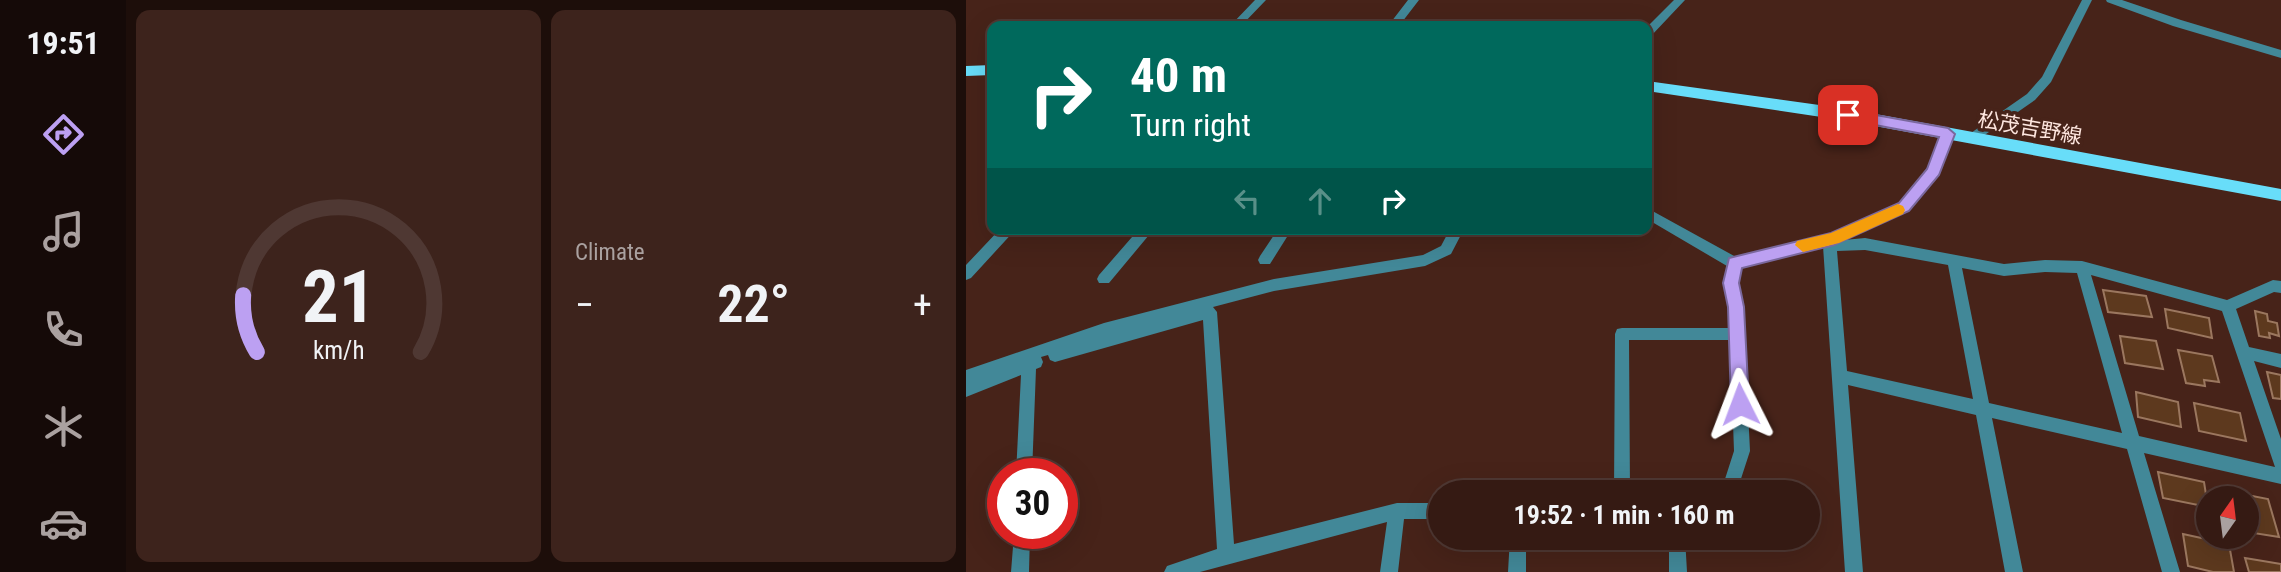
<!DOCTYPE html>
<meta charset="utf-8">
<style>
body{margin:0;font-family:"Roboto Condensed","Noto Sans JP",sans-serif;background:#3d231c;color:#f1f3f6;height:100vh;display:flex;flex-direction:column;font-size:26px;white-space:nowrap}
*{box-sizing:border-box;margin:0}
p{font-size:23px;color:#aaa1a0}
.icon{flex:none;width:38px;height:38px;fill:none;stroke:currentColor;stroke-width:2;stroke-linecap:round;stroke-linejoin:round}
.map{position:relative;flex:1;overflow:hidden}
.drawer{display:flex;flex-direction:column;gap:10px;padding:10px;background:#1d0e0a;width:840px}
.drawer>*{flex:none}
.top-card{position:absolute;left:21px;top:21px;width:665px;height:214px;border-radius:14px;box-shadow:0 7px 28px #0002,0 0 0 2px #4f3833;background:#00695c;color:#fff;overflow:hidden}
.needle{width:46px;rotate:14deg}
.controls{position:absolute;left:1230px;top:486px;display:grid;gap:14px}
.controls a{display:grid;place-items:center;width:63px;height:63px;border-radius:50%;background:#351a13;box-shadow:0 7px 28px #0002,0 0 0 2px #4f3833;font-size:35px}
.speed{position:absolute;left:21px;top:458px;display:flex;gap:14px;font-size:35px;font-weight:700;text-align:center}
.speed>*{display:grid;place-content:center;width:91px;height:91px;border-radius:50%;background:#351a13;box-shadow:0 7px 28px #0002,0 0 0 2px #4f3833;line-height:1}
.speed .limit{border:10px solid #d22;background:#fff;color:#111}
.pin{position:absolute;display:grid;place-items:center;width:60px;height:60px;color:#fff;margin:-30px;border-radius:14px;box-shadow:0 4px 10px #0006}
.me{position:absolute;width:77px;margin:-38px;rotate:357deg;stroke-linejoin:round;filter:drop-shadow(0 0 5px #0008)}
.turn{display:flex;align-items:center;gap:24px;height:147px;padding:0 28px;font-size:32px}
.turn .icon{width:91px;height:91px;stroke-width:2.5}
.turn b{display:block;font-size:49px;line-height:60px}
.lanes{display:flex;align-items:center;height:66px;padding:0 28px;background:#0003;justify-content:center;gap:35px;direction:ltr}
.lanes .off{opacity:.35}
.big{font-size:52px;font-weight:700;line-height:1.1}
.drawer .tile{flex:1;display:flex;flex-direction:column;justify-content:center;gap:10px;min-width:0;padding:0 24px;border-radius:14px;background:#3d231c}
.drawer .dial{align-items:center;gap:0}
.dial svg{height:182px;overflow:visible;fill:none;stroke:#4f3833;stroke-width:7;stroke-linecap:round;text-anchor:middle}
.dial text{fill:#f1f3f6;stroke:none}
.heat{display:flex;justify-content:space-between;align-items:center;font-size:38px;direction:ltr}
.drawer .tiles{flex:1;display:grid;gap:10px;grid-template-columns:repeat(2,1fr)}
.trip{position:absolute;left:462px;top:480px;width:392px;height:70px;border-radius:35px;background:#351a13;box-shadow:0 7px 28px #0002,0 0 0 2px #4f3833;font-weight:700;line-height:70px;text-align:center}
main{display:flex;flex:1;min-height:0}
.tabs{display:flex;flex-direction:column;width:126px;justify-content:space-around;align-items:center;background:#150a08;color:#aaa1a0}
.tabs .icon{width:49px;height:49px}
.tabs .active{color:#bca0f2}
.tabs b{font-size:32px;color:#f1f3f6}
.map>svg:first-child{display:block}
.building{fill:#5d391e;stroke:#9b775f;stroke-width:2}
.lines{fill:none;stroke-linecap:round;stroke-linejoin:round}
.minor{fill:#428898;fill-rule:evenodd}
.primary{fill:#68ddf9;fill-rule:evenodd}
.route{fill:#bca0f2;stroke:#7a689d;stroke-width:2}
.slow{fill:#f59e0b}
.labels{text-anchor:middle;stroke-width:7;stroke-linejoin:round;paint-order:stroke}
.street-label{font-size:21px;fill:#fee6df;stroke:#472319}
</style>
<main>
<nav class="tabs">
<b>19:51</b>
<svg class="icon active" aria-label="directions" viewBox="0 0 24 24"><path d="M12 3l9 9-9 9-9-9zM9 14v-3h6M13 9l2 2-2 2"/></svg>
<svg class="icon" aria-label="music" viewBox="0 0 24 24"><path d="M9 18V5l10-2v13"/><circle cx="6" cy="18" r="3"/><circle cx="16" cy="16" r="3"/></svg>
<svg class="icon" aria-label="phone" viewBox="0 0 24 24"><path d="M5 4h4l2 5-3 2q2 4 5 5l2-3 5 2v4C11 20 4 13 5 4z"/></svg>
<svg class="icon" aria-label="climate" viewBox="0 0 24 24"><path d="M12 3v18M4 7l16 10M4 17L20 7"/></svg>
<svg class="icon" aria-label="car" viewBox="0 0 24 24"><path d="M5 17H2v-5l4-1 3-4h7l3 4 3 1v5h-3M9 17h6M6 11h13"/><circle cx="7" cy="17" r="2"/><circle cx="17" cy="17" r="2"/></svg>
</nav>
<section class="drawer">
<div class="tiles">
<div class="tile dial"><svg viewBox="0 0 100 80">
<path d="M14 69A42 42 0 1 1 86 69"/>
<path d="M14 69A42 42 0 0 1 8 44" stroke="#bca0f2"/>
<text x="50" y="56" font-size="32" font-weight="700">21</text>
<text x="50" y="72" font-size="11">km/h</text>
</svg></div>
<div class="tile"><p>Climate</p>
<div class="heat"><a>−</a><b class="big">22°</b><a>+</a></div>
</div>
</div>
</section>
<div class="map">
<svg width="1315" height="572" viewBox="0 0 1315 572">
<rect width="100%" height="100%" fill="#472319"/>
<!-- building -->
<path class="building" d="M1137 290 1180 296 1186 317 1142 312Z
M1199 309 1243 318 1246 338 1202 328Z
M1289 311 1301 314 1302 321 1311 323 1313 336 1303 333 1304 338 1293 336Z
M1154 336 1190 341 1197 369 1159 363Z
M1212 350 1246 356 1253 382 1238 380 1239 386 1220 383Z
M1301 372 1315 375V399L1307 398Z
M1170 392 1212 402 1215 427 1172 417Z
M1228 403 1274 413 1280 441 1233 431Z
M1192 472 1238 482 1242 507 1197 498Z
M1266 492 1302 499 1313 537 1281 532V499H1268Z
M1217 534 1263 544 1268 572H1247L1222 566Z
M1279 558 1315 564V572H1283Z"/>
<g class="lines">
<!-- minor -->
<path class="minor" d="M289 0H300L275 26H264Z
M442 0H453L433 26H422Z
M708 0H719L685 36 681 37V27Z
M1116 0H1126L1085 82 1069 100 1010 141H1002L1000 138 1002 135 1061 94 1076 77Z
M1140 0H1156L1215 20 1315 50V58L1207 26 1141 2Z
M982 129 988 134 972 174 943 211 878 240 899 238 1038 264 1079 260 1116 261 1261 300 1307 280 1315 281V293L1308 292 1270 309 1283 347 1315 354V368L1288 361 1315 439V484L1178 453 1214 572H1196L1161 449 1026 418 1057 572H1039L1010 415 882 385 897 572H879L857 246 775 267 771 283 777 308 784 451 771 491 740 492 742 486 759 479 768 451 764 340H663L664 492H648L649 334 651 329 656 328H764L763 308 757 283 761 266 681 219V208L770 257 866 233 933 203 963 169 976 134ZM899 250 982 265 1007 399 881 371 871 251ZM996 268 1038 276 1079 272 1111 273 1156 433 1023 403ZM1125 275 1256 311 1309 467 1173 436Z
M34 229H50L5 278 0 280V265Z
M173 229H188L143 283H133L131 279 133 275Z
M312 229H326L304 264H294L292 260 294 256Z
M484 229H498L485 254 459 266 308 291 247 307 251 312 268 544 431 503H474V519H438L432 572H414L421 522 234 572H198L201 566 251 549 237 320 89 362 84 360 82 355 75 357 77 362 75 367 70 369 66 474H50L55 375 0 397V370L138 323 308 279 457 255 475 246Z
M48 534H64L63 572H45Z
M544 537H560V572H542Z
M703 537H719L721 572H703Z"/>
<!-- primary -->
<path class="primary" d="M26 65V75L0 76V66Z
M681 81 882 109 1315 189V201L882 121 681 91Z"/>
</g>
<!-- route -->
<path class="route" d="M882 110 982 128 989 134 973 175 943 211 868 245 776 268 773 283 778 307 783 404 780 410 774 412 768 410 765 404 762 307 757 283 763 258 865 233 933 203 961 169 973 137 877 119 875 115Z"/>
<!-- slow -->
<path class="slow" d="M932 204 937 206 939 210 937 214 873 243 837 252 829 245 831 241 865 233Z"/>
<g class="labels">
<!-- street labels -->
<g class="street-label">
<text transform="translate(1064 128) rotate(10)" y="7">松茂吉野線</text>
</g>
</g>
</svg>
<div class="controls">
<a><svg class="needle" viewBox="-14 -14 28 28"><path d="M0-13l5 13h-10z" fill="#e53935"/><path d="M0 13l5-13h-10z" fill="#aaa1a0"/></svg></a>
</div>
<div class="speed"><div class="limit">30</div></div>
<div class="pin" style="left:882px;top:115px;background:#d93025"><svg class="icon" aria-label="arrive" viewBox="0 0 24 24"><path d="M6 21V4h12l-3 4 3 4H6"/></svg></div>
<svg class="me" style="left:774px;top:404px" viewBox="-20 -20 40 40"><path d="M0-17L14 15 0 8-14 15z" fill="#bca0f2" stroke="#fff" stroke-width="4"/></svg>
<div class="trip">19:52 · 1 min · 160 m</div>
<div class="top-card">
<div class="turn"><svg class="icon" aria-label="right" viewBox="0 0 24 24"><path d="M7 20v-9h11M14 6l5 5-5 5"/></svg><div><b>40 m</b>Turn right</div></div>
<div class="lanes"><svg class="icon off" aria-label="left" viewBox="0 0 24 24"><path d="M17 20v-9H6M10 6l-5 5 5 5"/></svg><svg class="icon off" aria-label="ahead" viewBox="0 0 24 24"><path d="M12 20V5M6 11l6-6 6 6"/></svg><svg class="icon" aria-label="right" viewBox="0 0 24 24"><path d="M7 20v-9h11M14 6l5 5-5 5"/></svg></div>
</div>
</div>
</main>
